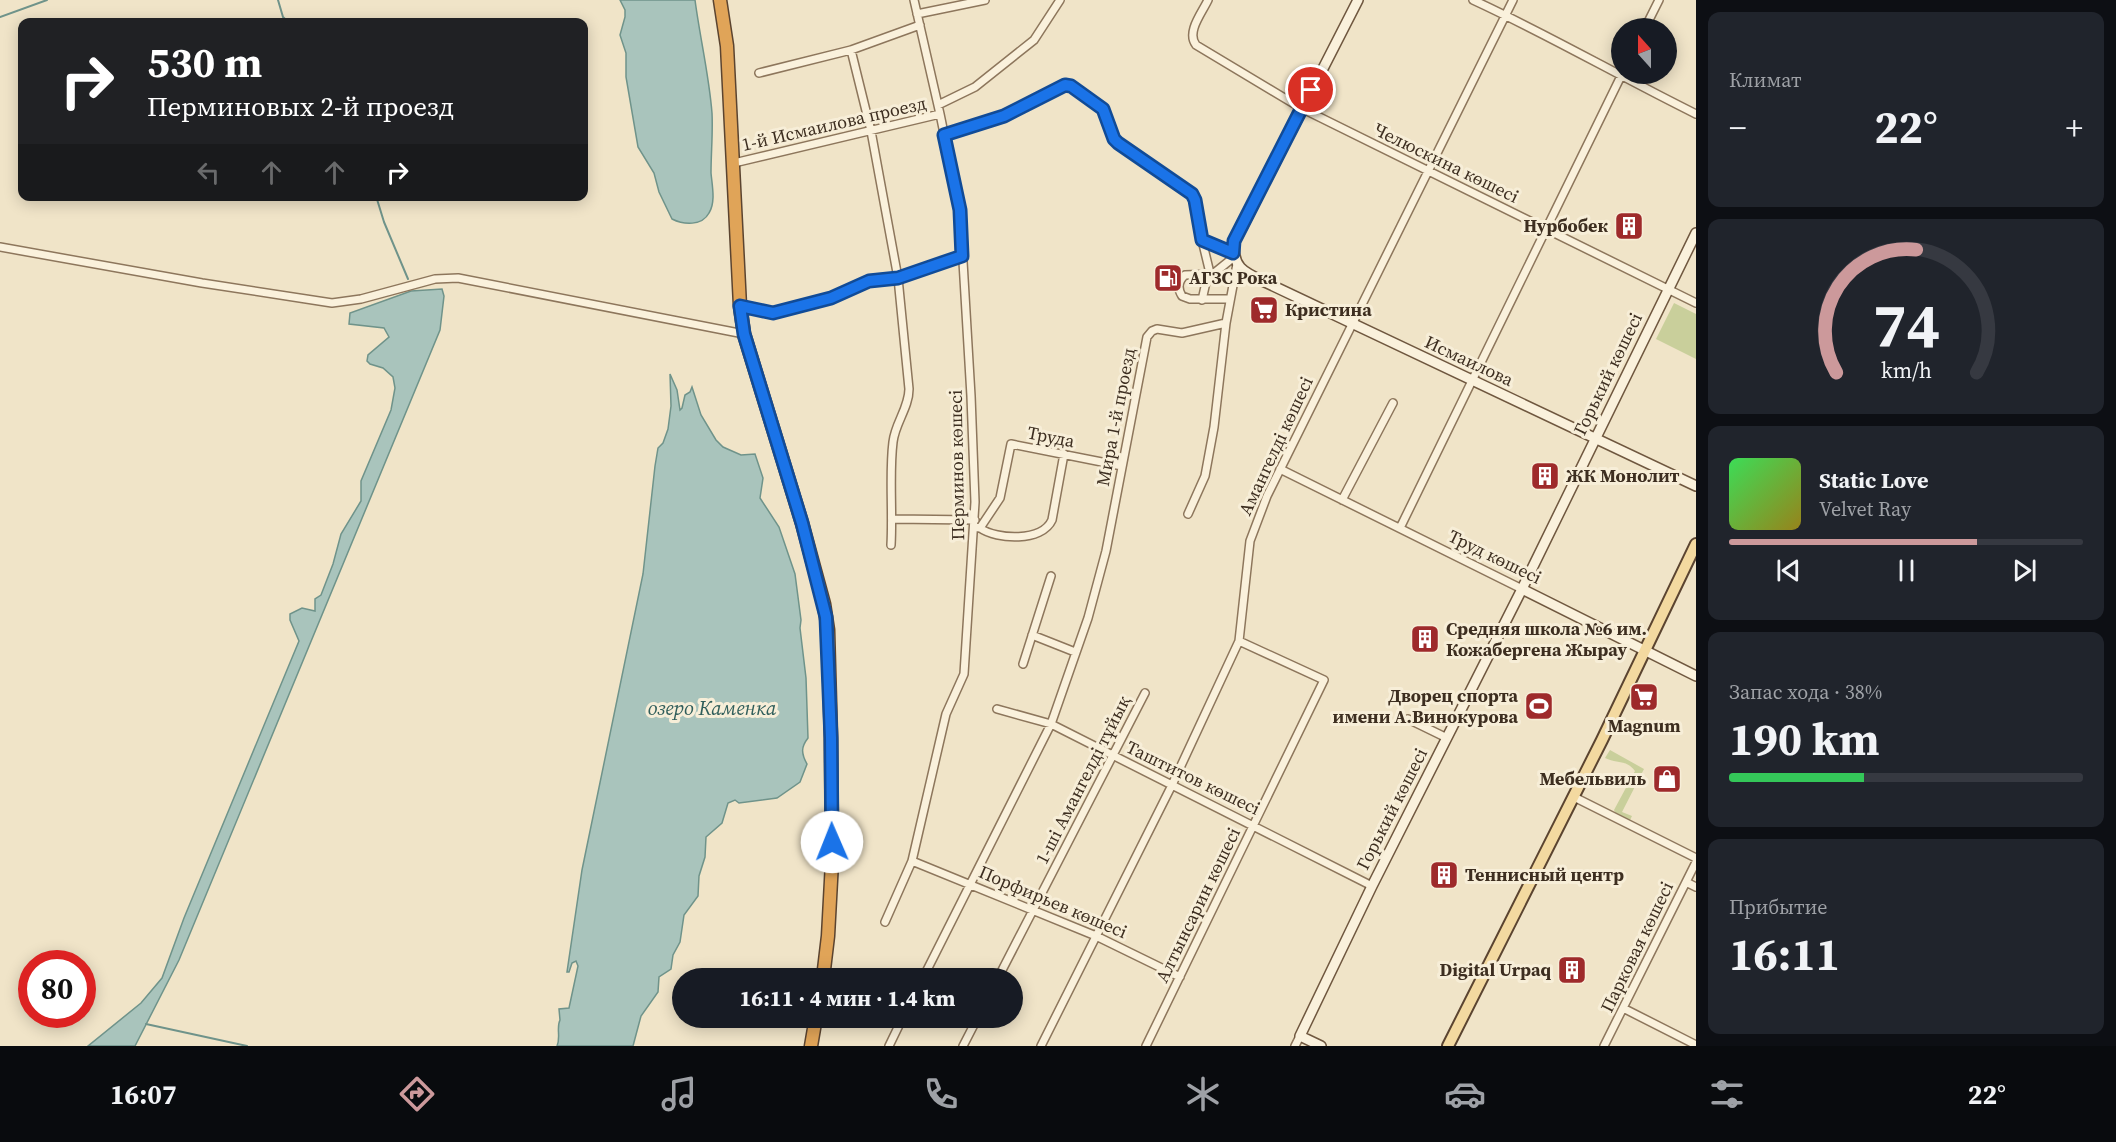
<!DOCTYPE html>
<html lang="ru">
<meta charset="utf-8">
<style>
body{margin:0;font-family:"Source Serif 4",serif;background:#20242c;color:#f1f3f6;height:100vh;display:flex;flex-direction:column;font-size:22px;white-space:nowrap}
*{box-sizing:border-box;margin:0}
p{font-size:20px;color:#9ea1a6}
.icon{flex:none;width:33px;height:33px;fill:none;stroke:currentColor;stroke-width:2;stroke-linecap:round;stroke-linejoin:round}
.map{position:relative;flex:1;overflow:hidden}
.side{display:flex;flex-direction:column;gap:12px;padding:12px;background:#0d0f14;width:420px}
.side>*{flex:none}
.top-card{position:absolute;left:18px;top:18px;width:570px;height:183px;border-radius:12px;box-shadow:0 3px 15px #0003;background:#202124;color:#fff;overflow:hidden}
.needle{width:39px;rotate:339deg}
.tools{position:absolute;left:1611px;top:18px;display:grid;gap:12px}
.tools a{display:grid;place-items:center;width:66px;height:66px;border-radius:50%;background:#171b24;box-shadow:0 3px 15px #0003;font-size:30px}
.speed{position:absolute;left:18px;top:950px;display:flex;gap:12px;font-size:30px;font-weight:700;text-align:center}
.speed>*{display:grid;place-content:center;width:78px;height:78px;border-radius:50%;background:#171b24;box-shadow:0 3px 15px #0003;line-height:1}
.speed .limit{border:9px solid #d22;background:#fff;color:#111}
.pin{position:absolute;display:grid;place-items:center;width:51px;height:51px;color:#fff;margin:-26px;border:3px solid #fff;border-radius:50%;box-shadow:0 2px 6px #0007}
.me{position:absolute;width:66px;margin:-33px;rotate:359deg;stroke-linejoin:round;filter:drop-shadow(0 0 4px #0008)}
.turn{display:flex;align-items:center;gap:21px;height:126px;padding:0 30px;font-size:27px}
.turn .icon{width:78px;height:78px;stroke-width:2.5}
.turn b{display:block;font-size:42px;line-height:51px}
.lanes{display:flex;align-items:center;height:57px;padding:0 30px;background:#0003;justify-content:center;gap:30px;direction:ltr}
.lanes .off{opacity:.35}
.big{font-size:45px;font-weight:700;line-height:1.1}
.side .card{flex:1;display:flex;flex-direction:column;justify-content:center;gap:9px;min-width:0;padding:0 21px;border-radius:12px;background:#20242c}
.side .dial{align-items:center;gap:0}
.dial svg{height:156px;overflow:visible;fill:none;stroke:#363941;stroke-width:7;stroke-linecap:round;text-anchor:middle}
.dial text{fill:#f1f3f6;stroke:none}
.song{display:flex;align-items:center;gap:18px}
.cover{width:72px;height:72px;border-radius:9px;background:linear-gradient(135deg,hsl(130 70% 55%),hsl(50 70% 35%))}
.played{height:6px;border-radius:3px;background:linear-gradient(90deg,#cc999b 70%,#363941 70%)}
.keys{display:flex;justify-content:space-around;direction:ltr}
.heat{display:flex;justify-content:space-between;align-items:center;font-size:33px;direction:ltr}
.charge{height:9px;border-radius:4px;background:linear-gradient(90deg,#34c759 38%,#363941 0)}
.trip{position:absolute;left:672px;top:968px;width:351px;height:60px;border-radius:30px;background:#171b24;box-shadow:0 3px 15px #0003;font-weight:700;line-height:60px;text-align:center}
.dock{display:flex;height:96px;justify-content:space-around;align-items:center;background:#090b0e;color:#9ea1a6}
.dock .icon{width:42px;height:42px}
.dock .active{color:#cc999b}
.dock b{font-size:27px;color:#f1f3f6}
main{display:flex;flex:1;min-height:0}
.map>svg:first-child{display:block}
.green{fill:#c9cf9b}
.water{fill:#a9c4bc;stroke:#6f938a;stroke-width:1.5}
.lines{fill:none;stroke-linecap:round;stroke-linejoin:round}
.stream{stroke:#6f938a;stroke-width:2}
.street-casing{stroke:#8d765c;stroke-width:10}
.secondary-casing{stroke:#6f573f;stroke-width:12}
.primary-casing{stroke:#5b4430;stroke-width:14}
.highway-casing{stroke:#5b4430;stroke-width:15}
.street{stroke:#faf1dc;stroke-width:7}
.secondary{stroke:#faf1dc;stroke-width:9}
.primary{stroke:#f3d9a0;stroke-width:10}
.highway{stroke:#e0a458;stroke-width:12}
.route-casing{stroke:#114b97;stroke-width:15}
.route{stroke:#1a73e8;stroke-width:10}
.labels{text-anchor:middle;stroke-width:6;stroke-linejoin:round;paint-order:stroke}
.street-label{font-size:18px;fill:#3d2e20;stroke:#f7eed8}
.poi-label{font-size:18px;font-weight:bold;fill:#3d2e20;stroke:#f7eed8;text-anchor:start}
.water-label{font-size:20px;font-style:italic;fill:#2f5d5a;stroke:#f7eed8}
</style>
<main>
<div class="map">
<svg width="1696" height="1046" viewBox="0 0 1696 1046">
<rect width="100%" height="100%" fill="#f0e4c8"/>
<!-- green -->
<path class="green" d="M1674 303 1696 314V359L1656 339Z
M1610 750 1644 769 1622 812 1632 816 1629 822 1616 815 1614 810 1635 771C1626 759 1617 764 1605 758Z"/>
<!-- water -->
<path class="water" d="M620 0H695C700 38 709 75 712 113 713 133 711 153 711 173 712 185 716 202 709 213 702 226 684 225 672 219L659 192 654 173 638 147 626 77V53L620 35 625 17V10Z
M442 289 444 296 440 330 179 960 135 1046H88L141 1003 162 978 184 918 299 641 290 620V614L302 608 315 611V599L321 595 333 564 341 534 361 501V481L391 410 395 388 393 377 383 368 370 364 367 361 368 355 389 337 384 328 349 324 350 313 411 291Z
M670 374 677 390 680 410 682 408 685 395 690 392 692 387 701 415 716 440 723 447 741 455 755 454 763 478 760 498 779 527 795 574 801 620 800 628 806 678 808 738C801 747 801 753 807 764L800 782 777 798 739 803 735 800 728 803 722 823 706 837 705 857 699 876 698 896 684 915 680 942 673 955 671 969 659 977 658 992 641 1016 633 1046H557C561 1037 556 1028 560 1020L559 1009 569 1008 578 966 576 961 572 963 569 972H567L582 870 643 574 655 466 658 448 663 443 668 429 671 406Z"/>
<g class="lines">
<!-- stream -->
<path class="stream" d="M278 0 283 17 288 22
M0 17 47 0
M376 196 384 222 408 279
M146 1024 247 1046"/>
<!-- street casing -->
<g class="street-casing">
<path id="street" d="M1208 0C1202 13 1186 32 1196 45L1301 108 1696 303
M1473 0C1549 35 1621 77 1696 114
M917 14 985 0
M1645 28 1659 0
M851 50 871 131 898 278 909 389C909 408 895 423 893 442 889 474 893 511 891 545
M759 73 851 50 920 25
M938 105 975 87 1034 40 1060 0
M944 135 1004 116 1063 85H1069L1103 109 1116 142 1192 194 1195 200 1202 240 1233 253
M734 163 940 114
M0 247 202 283 332 303 361 299 435 279 458 278 744 334
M1230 299H1190L1182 296C1177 288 1178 281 1185 275L1213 274 1234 257
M1202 300 1209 269 1202 240
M740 306 773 313 831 298 869 281 898 278 962 256
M1280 469 1522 589
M1342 500 1393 403
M1188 514 1205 476 1214 427 1226 323 1237 264
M893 519 975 520
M974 527 980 528 1000 498 1011 444 1122 466
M980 528C997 540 1042 542 1052 520L1064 454
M1400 528 1622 74
M1032 635 1075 652
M1023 664 1051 576
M997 709 1051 724 1372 886
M1408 719 1447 738
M1574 797 1696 858
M912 861 1096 936 1180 977
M1686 882 1696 887
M885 922 912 861 946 714 964 674 975 502 971 396 960 211 940 114 914 0
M923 978 1051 724 1088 618 1106 551 1147 337 1152 331 1157 329 1182 333 1226 323
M998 978 1145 693
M1623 1008 1696 1045
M889 1046 903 1017
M963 1046 978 1017
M1041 1046 1172 785 1239 641 1250 541 1267 496 1513 0
M1146 1046 1324 680 1239 641
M1295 1046 1300 1036
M1604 1046 1696 862"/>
</g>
<!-- secondary casing -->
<g class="secondary-casing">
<path id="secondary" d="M1358 0 1235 241C1231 268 1245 273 1267 283L1696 486
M1522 589 1696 676
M1321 1046 1300 1036 1372 886 1522 589 1696 233"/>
</g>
<!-- primary casing -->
<g class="primary-casing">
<path id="primary" d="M1448 1046 1602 740 1696 544"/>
</g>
<!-- highway casing -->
<g class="highway-casing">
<path id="highway" d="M720 0 727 46 740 306 744 334 802 523 824 604 828 630 831 738 832 862 828 936 823 978
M811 1046 816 1017"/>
</g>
<!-- street -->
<use href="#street" class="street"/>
<!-- secondary -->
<use href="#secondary" class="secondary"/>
<!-- primary -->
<use href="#primary" class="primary"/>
<!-- highway -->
<use href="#highway" class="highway"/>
</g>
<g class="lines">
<!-- route casing -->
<g class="route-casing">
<path id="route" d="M832 842 831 738 826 617 802 523 744 334 740 306 773 313 831 298 869 281 898 278 962 256 960 210 944 135 1004 116 1065 85 1071 86 1103 109 1114 139 1118 143 1192 194 1195 200 1202 240 1233 253 1234 241 1311 90"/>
</g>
<!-- route -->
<use href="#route" class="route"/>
</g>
<!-- icons -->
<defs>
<g id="building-square" transform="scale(1.5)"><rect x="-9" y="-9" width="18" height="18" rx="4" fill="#9e2a2b" stroke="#f7eed8"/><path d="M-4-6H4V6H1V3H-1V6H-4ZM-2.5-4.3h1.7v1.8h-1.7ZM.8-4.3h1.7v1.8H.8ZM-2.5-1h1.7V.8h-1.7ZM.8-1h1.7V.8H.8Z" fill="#fff"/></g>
<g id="fuel-square" transform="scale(1.5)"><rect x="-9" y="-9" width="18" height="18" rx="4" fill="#9e2a2b" stroke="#f7eed8"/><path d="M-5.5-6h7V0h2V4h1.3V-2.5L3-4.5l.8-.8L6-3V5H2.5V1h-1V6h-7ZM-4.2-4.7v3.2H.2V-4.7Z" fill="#fff"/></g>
<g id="supermarket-square" transform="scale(1.5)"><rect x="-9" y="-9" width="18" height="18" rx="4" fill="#9e2a2b" stroke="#f7eed8"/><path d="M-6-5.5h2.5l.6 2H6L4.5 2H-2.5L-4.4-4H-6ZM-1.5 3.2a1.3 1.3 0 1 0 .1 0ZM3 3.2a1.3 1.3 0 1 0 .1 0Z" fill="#fff"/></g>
<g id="stadium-square" transform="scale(1.5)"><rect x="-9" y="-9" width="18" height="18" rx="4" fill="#9e2a2b" stroke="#f7eed8"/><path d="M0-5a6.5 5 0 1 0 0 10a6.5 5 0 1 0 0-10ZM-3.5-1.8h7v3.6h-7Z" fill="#fff"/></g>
<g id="shop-square" transform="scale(1.5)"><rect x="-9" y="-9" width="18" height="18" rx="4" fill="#9e2a2b" stroke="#f7eed8"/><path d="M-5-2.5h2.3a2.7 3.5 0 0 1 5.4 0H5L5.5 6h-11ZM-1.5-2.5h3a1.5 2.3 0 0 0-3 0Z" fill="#fff"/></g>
</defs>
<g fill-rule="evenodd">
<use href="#building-square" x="1629" y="226"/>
<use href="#fuel-square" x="1168" y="278"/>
<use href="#supermarket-square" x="1264" y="310"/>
<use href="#building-square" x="1545" y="476"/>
<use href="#building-square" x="1425" y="639"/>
<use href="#supermarket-square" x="1644" y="697"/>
<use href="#stadium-square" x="1539" y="706"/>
<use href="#shop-square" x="1667" y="779"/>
<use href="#building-square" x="1444" y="875"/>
<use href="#building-square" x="1572" y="970"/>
</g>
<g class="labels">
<!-- street labels -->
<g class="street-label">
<text transform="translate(834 124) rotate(-13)" y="6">1-й Исмаилова проезд</text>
<text transform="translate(1446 163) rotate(26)" y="6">Челюскина көшесі</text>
<text transform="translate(1469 361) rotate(25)" y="6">Исмаилова</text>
<text transform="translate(1608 374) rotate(-64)" y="6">Горький көшесі</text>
<text transform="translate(1116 417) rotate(-79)" y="6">Мира 1-й проезд</text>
<text transform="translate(1051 437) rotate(11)" y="6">Труда</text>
<text transform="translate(1276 446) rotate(-65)" y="6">Амангелді көшесі</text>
<text transform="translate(957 465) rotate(-91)" y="6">Перминов көшесі</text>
<text transform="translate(1495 557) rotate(26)" y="6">Труд көшесі</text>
<text transform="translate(1193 778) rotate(26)" y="6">Таштитов көшесі</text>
<text transform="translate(1083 780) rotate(-63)" y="6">1-ші Амангелді тұйық</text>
<text transform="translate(1392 809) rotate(-63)" y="6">Горький көшесі</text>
<text transform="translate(1053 902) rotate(23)" y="6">Порфирьев көшесі</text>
<text transform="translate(1198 905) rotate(-64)" y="6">Алтынсарин көшесі</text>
<text transform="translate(1637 947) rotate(-64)" y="6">Парковая көшесі</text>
</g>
<!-- poi labels -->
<g class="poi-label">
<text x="1608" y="232" text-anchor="end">Нурбобек</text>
<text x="1189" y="284">АГЗС Рока</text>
<text x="1285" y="316">Кристина</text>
<text x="1566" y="482">ЖК Монолит</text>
<text x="1446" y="635">Средняя школа №6 им.<tspan x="1446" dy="21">Кожабергена Жырау</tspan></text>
<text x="1518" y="702" text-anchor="end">Дворец спорта<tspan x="1518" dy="21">имени А.Винокурова</tspan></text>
<text x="1644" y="732" text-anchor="middle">Magnum</text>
<text x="1646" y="785" text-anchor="end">Мебельвиль</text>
<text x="1465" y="881">Теннисный центр</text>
<text x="1551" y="976" text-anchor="end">Digital Urpaq</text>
</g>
<!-- water labels -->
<g class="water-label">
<text x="712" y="715">озеро Каменка</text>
</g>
</g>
</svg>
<div class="tools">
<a><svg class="needle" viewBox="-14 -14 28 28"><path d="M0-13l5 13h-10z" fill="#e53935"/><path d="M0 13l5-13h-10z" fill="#9ea1a6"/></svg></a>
</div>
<div class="speed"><div class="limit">80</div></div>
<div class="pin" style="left:1311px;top:90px;background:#d93025"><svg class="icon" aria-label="arrive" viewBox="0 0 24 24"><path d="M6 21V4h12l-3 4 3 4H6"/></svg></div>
<svg class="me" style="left:832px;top:842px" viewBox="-20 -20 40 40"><circle r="19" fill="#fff"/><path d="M0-13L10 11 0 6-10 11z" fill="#1a73e8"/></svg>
<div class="trip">16:11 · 4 мин · 1.4 km</div>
<div class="top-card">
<div class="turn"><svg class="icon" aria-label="right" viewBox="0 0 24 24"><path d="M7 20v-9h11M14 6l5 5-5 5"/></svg><div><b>530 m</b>Перминовых 2-й проезд</div></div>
<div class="lanes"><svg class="icon off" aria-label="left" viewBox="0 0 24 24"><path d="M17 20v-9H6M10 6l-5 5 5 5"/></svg><svg class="icon off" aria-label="ahead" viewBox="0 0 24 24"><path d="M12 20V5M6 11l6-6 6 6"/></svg><svg class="icon off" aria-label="ahead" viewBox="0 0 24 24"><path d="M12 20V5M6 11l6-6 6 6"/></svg><svg class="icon" aria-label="right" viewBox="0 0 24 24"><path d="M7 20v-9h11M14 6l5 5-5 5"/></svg></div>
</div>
</div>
<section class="side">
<div class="card"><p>Климат</p>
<div class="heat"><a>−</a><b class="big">22°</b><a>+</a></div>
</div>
<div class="card dial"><svg viewBox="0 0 100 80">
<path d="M14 69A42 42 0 1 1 86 69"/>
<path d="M14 69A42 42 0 0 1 55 6" stroke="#cc999b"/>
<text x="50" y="56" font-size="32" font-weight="700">74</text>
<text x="50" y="72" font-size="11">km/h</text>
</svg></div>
<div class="card">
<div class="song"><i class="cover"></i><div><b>Static Love</b><p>Velvet Ray</p></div></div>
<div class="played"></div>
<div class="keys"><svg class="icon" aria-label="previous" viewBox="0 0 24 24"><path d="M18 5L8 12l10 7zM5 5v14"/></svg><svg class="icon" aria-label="pause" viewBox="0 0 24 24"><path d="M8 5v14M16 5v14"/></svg><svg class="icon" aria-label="next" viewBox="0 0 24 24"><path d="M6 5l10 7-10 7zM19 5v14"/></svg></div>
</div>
<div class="card"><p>Запас хода · 38%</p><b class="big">190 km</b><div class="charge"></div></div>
<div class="card"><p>Прибытие</p><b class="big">16:11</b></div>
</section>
</main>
<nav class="dock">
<b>16:07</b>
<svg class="icon active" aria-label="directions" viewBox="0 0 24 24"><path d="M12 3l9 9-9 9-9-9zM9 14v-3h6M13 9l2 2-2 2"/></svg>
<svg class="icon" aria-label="music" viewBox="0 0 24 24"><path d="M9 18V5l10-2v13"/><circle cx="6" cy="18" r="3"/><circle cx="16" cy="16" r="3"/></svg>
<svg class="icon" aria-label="phone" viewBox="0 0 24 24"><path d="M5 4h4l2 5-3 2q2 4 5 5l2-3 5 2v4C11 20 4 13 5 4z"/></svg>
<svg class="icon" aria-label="climate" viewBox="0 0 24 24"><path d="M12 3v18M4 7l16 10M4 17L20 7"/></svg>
<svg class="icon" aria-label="car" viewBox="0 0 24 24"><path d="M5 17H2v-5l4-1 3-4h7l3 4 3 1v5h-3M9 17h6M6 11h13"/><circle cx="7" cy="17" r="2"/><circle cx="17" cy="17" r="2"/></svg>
<svg class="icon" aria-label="filters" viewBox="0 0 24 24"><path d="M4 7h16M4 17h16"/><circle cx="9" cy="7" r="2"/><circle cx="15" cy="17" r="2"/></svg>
<b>22°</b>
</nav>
